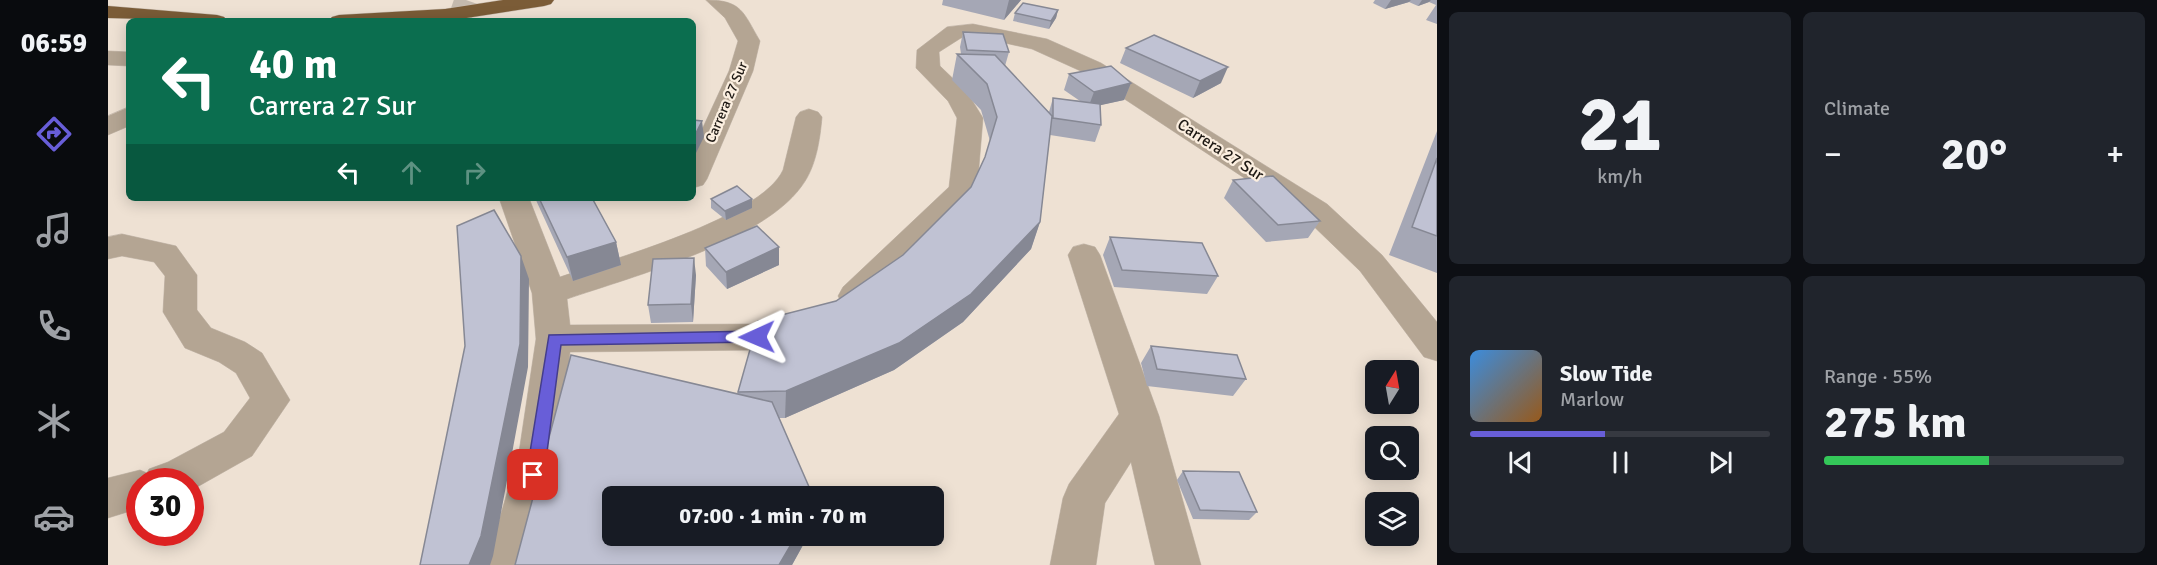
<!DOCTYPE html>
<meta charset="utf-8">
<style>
body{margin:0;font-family:Signika,sans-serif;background:#20242c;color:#f1f3f6;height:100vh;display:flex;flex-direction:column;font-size:22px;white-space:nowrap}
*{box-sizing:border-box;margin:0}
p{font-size:20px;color:#9ea1a6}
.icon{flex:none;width:33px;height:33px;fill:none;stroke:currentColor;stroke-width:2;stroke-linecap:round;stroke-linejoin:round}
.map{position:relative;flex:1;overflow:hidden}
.panel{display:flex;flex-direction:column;gap:12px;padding:12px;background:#0d0f14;width:720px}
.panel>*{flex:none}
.banner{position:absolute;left:18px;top:18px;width:570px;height:183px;border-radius:9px;box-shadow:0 3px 15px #0003;background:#0b6e4f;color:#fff;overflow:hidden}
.needle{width:39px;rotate:11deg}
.buttons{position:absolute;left:1257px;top:360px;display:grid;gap:12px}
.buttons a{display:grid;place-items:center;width:54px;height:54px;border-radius:9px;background:#171b24;box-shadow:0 3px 15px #0003;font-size:30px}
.speed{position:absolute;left:18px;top:468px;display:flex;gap:12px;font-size:30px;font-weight:700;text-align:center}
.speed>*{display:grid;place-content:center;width:78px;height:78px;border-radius:50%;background:#171b24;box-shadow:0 3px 15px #0003;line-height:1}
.speed .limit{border:9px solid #d22;background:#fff;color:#111}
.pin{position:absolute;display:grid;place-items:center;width:51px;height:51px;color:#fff;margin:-26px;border-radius:12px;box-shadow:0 3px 9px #0006}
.me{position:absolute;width:66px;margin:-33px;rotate:269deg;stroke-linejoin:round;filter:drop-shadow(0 0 4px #0008)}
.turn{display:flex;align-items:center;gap:21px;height:126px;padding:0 24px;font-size:27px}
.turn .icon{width:78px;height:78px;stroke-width:2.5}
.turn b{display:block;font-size:42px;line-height:51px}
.lanes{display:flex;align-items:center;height:57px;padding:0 24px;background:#0003;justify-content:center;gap:30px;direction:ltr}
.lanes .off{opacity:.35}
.big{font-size:45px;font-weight:700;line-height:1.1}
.panel .widget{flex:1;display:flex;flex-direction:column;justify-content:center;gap:9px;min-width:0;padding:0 21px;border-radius:9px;background:#20242c}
.panel .dial{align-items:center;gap:0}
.dial b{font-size:78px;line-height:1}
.song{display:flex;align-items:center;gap:18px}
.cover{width:72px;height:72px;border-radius:9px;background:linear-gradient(135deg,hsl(210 70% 55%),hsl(30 70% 35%))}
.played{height:6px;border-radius:3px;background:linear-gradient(90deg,#685ed8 45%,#363941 45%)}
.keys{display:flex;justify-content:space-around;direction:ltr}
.heat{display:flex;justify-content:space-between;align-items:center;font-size:33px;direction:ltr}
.charge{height:9px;border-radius:4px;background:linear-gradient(90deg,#34c759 55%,#363941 0)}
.panel .tiles{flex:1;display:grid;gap:12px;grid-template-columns:repeat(2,1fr)}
.trip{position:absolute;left:494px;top:486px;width:342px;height:60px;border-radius:9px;background:#171b24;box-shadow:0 3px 15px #0003;font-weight:700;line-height:60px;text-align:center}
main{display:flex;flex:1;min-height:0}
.tabs{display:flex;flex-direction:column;width:108px;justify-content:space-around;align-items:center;background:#090b0e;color:#9ea1a6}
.tabs .icon{width:42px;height:42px}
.tabs .on{color:#685ed8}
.tabs b{font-size:27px;color:#f1f3f6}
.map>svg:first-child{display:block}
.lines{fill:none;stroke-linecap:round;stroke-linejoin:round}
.minor-tunnel{stroke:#c4b9ad;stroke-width:23;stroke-dasharray:23 11;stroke-linecap:butt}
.minor-casing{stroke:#c9bdb1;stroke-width:1}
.highway-casing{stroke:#c9bdb1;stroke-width:1}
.minor{fill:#b4a593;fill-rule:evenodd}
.highway{fill:#7b5c37;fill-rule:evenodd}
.wall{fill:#a5a7b5}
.shaded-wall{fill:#868894}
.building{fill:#c0c2d3;stroke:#868894;stroke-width:1.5}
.route{fill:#685ed8;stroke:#443d8c;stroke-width:1.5}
.labels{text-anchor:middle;stroke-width:4.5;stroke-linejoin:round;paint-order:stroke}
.far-street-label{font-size:14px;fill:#1e1914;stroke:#fcefe0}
.street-label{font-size:16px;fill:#1e1914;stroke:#fcefe0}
</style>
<main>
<nav class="tabs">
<b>06:59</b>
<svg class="icon on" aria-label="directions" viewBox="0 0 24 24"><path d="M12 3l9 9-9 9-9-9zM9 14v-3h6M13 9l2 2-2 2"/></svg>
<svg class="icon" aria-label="music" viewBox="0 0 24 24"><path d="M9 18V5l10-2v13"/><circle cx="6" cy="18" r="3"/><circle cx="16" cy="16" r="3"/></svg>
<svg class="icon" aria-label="phone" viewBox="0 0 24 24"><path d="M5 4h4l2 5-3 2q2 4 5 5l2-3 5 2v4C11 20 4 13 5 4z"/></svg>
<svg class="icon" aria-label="climate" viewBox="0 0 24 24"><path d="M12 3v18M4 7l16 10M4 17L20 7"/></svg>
<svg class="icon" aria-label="car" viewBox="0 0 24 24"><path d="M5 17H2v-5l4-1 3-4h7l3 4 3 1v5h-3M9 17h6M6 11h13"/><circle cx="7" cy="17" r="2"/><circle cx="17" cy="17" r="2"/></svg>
</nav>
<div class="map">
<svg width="1329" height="565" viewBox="0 0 1329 565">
<rect width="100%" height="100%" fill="#eee1d3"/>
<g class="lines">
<!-- minor-tunnel -->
<path class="minor-tunnel" d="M351 20 358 0"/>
<!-- minor casing -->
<g class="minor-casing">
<path id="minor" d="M598 0C634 0 635 12 652 41L645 71 599 179 595 185 585 188V149L621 71 630 41 617 18Z
M351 14 358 16 362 20 339 21 344 16Z
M865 24 939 39 993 63 1219 204 1274 255 1329 322V361L1316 357 1252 271 1197 218 977 73 924 49 865 36 853 38 831 52 832 66 859 92 875 118 869 190 759 305 747 308 735 305 730 296 735 287 841 187 849 118 840 101 808 68 809 50 839 27Z
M0 51 21 52V66L0 65Z
M21 107V126L0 135V116Z
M701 109 710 112 714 117C712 140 708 168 693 187 653 242 523 277 459 299L462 325 649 324 689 312 701 316 706 325 701 334 649 350 462 352 451 452 424 565H378L411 452 428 339 424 293 391 198H421L452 277C502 260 653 218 675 170L688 117 692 112Z
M14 234 68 246 89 275V310L103 328 137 342 154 353 182 400 144 456 82 491V482H32V508L0 518V478L32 470 39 473 41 469 60 462 116 432 142 398 128 373 111 362 77 348 55 312 57 276 46 262 14 256 0 259V237Z
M976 244 987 247 992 255 1051 416 1093 565H1047L1023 462 997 503 988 565H942L955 498 961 484 1011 414 960 255 965 247Z"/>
</g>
<!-- highway casing -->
<g class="highway-casing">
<path id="highway" d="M395 0H446L443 4 436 6 339 21H220L224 17 231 15 337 9Z
M0 6 109 15 116 17 120 21 0 18Z"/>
</g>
<!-- minor -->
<use href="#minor" class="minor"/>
<!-- highway -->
<use href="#highway" class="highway"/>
</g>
<!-- wall -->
<path class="wall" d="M835 0H913L896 20 834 5Z
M1267 0H1329V24L1318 20 1328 5 1321 2 1310 6 1301 2 1277 9 1265 3Z
M950 10 948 18 941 29 905 21 907 13Z
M855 32 901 52 897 66 941 112 945 98 972 101 956 90 961 74 1023 83 1016 100 992 105 993 125 987 142 942 135 932 222 923 249 855 322 786 370 677 418H671L504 536H700L684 565H407L630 395V392L728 301 795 255 863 187 877 157 882 141 873 110 844 80 849 54H853L852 47Z
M1018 48 1113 83 1085 98 1012 63Z
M1329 131V273L1281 255Z
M1125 180 1212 221 1200 238 1158 242 1116 198Z
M427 198H484L508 242 513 265 465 281Z
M603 199 644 208 618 220 603 208Z
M1002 237 1110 276 1099 294 1006 287 995 255Z
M671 247V265L619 289 598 266 597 248Z
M588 275 585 322 543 323 540 305Z
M1043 346 1138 379 1125 396 1039 386 1033 363Z
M1075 471 1149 512 1141 520 1085 519 1069 480Z"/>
<!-- shaded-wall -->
<path class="shaded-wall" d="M901 0H913L896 20Z
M1283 0H1303L1301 2 1277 9Z
M1314 0H1323L1321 2 1310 6Z
M950 10 948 18 941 29 943 21Z
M1120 67 1113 83 1085 98 1092 81Z
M1023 83 1016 100 980 108 986 92Z
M594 121 596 137 586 157 585 139Z
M644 199V208L618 220 617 211Z
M932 222 923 249 855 322 786 370 677 418 678 391Z
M508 242 513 265 465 281 459 257Z
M671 247V265L619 289 618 272Z
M413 256 421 279 420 367 385 556 382 565H361Z
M586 258 588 275 585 322 583 304Z
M688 536H700L684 565H671Z"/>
<!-- building -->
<path class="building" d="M915 3 950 10 943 21 907 13Z
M855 32 895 34 901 52 859 50Z
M1046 35 1120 67 1092 81 1018 48Z
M849 54 887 55 944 116 932 222 863 294 791 343 678 391 630 392 650 321 728 301 795 255 863 187 877 157 889 117 879 84Z
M1003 66 1023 83 986 92 961 74Z
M945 98 992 104 993 125 945 118Z
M585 120 594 121 585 139Z
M1329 158V236L1304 227Z
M1165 176 1212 221 1170 225 1125 180Z
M629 186 644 199 617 211 603 199Z
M431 198H484L508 242 459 257Z
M386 210 413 256 412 344 373 536 361 565H312L357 346 349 226Z
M649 226 671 247 618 272 597 248Z
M1002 237 1094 243 1110 276 1014 270Z
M586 258 583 304 540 305 545 259Z
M1043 346 1129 355 1138 379 1049 369Z
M463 355 664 402 705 496H504V536H688L671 565H407Z
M1075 471 1131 472 1149 512 1092 510Z"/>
<!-- route -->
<path class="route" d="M649 331 656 337 649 342 453 345 439 452 431 480 425 483 419 480 416 475 422 452 441 335Z"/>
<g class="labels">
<!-- far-street labels -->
<g class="far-street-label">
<text transform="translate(618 102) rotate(-67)" y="5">Carrera 27 Sur</text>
</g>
<!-- street labels -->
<g class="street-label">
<text transform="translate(1113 149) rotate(33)" y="6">Carrera 27 Sur</text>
</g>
</g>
</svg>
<div class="buttons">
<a><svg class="needle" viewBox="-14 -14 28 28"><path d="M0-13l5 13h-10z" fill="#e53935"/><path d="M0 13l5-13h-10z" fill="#9ea1a6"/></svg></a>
<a><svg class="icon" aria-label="search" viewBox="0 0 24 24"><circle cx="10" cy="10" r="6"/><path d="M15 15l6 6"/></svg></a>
<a><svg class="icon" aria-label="layers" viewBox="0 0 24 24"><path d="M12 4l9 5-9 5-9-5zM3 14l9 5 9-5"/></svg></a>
</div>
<div class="speed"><div class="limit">30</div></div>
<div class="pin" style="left:425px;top:475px;background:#d93025"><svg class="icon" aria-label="arrive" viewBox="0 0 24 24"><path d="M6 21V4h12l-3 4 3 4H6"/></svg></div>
<svg class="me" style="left:649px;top:337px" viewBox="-20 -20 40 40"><path d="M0-17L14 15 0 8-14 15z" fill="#685ed8" stroke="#fff" stroke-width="4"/></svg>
<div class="trip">07:00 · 1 min · 70 m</div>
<div class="banner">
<div class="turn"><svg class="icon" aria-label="left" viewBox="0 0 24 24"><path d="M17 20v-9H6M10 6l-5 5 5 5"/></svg><div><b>40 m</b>Carrera 27 Sur</div></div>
<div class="lanes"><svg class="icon" aria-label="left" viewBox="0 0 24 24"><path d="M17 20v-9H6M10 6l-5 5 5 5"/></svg><svg class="icon off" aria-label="ahead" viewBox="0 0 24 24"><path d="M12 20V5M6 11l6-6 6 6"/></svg><svg class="icon off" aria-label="right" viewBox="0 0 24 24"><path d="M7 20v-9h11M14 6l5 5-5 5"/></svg></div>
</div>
</div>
<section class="panel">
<div class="tiles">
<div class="widget dial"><b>21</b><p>km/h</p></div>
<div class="widget"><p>Climate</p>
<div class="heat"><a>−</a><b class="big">20°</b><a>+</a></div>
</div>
<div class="widget">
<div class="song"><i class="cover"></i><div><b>Slow Tide</b><p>Marlow</p></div></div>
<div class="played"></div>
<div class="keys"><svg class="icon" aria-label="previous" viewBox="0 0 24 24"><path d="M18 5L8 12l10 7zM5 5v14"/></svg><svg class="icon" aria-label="pause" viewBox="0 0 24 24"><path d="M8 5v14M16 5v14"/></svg><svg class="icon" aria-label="next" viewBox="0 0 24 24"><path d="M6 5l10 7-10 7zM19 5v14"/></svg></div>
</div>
<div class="widget"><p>Range · 55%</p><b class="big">275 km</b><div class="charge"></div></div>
</div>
</section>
</main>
